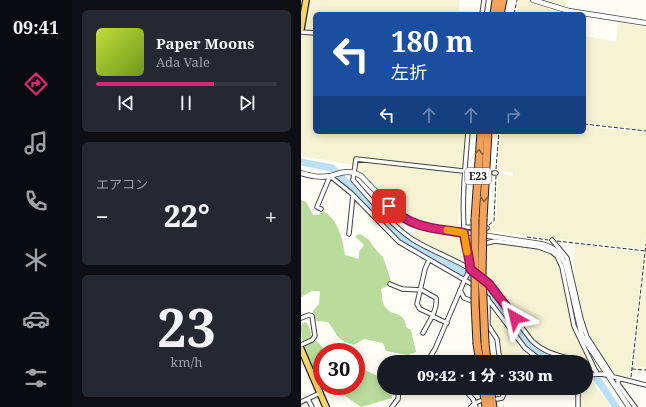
<!DOCTYPE html>
<html lang="ja">
<meta charset="utf-8">
<style>
body{margin:0;font-family:"Noto Serif","Noto Sans JP",serif;background:#242831;color:#f1f3f6;height:100vh;display:flex;flex-direction:column;font-size:15px;white-space:nowrap}
*{box-sizing:border-box;margin:0}
p{font-size:13px;color:#9ea1a6}
.icon{flex:none;width:22px;height:22px;fill:none;stroke:currentColor;stroke-width:2;stroke-linecap:round;stroke-linejoin:round}
.map{position:relative;flex:1;overflow:hidden}
.side{display:flex;flex-direction:column;gap:10px;padding:10px;background:#0d0f14;width:229px}
.side>*{flex:none}
.top-card{position:absolute;left:12px;top:12px;width:273px;height:122px;border-radius:6px;box-shadow:0 2px 10px #0003;background:#1a4fa0;color:#fff;overflow:hidden}
.speed{position:absolute;left:12px;top:343px;display:flex;gap:8px;font-size:20px;font-weight:700;text-align:center}
.speed>*{display:grid;place-content:center;width:52px;height:52px;border-radius:50%;background:#171b24;box-shadow:0 2px 10px #0003;line-height:1}
.speed .limit{border:6px solid #d22;background:#fff;color:#111}
.pin{position:absolute;display:grid;place-items:center;width:34px;height:34px;color:#fff;margin:-17px;border-radius:8px;box-shadow:0 2px 6px #0006}
.me{position:absolute;width:44px;margin:-22px;rotate:323deg;stroke-linejoin:round;filter:drop-shadow(0 0 3px #0008)}
.turn{display:flex;align-items:center;gap:14px;height:84px;padding:0 12px;font-size:18px}
.turn .icon{width:52px;height:52px;stroke-width:2.5}
.turn b{display:block;font-size:28px;line-height:34px}
.lanes{display:flex;align-items:center;height:38px;padding:0 12px;background:#0003;justify-content:center;gap:20px;direction:ltr}
.lanes .off{opacity:.35}
.big{font-size:30px;font-weight:800;line-height:1.1}
.side .card{flex:1;display:flex;flex-direction:column;justify-content:center;gap:6px;min-width:0;padding:0 14px;border-radius:6px;background:#242831}
.side .dial{align-items:center;gap:0}
.dial b{font-size:52px;line-height:1}
.song{display:flex;align-items:center;gap:12px}
.cover{width:48px;height:48px;border-radius:6px;background:linear-gradient(135deg,hsl(70 70% 55%),hsl(80 70% 35%))}
.played{height:4px;border-radius:2px;background:linear-gradient(90deg,#db2777 65%,#363941 65%)}
.keys{display:flex;justify-content:space-around;direction:ltr}
.heat{display:flex;justify-content:space-between;align-items:center;font-size:22px;direction:ltr}
.trip{position:absolute;left:76px;top:355px;width:216px;height:40px;border-radius:20px;background:#171b24;box-shadow:0 2px 10px #0003;font-weight:800;line-height:40px;text-align:center}
main{display:flex;flex:1;min-height:0}
.tab-bar{display:flex;flex-direction:column;width:72px;justify-content:space-around;align-items:center;background:#090b0e;color:#9ea1a6}
.tab-bar .icon{width:28px;height:28px}
.tab-bar .active{color:#db2777}
.tab-bar b{font-size:18px;color:#f1f3f6}
.map>svg:first-child{display:block}
.farmland{fill:#f6f3d4}
.forest{fill:#b9dc9c}
.lines{fill:none;stroke-linecap:round;stroke-linejoin:round}
.river{stroke:#b9e0f7;stroke-width:7}
.minor-tunnel{stroke:#dbdad3;stroke-width:3.5;stroke-dasharray:3.5 2;stroke-linecap:butt}
.minor-casing{stroke:#444;stroke-width:5.5}
.tertiary-casing{stroke:#444;stroke-width:6}
.primary-casing{stroke:#222;stroke-width:8}
.motorway-casing{stroke:#222;stroke-width:9}
.path{stroke:#333;stroke-width:1;stroke-dasharray:4 2;stroke-linecap:butt}
.minor{stroke:#fff;stroke-width:3.5}
.tertiary{stroke:#fff;stroke-width:4.5}
.primary{stroke:#f9d66b;stroke-width:5.5}
.motorway{stroke:#f5a25d;stroke-width:7}
.motorway-bridge-casing{stroke:#222;stroke-width:9;stroke-linecap:butt}
.motorway-bridge{stroke:#f5a25d;stroke-width:7}
.oneway{stroke:#8e613b}
.route-casing{stroke:#8e194d;stroke-width:10}
.route{stroke:#db2777;stroke-width:7}
.slow{stroke:#f59e0b;stroke-width:7}
.labels{text-anchor:middle;stroke-width:4;stroke-linejoin:round;paint-order:stroke}
.shield{fill:#fff;stroke:#585858;stroke-width:1}
.shield-label{font-size:10px;font-weight:bold;fill:#111}
</style>
<main>
<nav class="tab-bar">
<b>09:41</b>
<svg class="icon active" aria-label="directions" viewBox="0 0 24 24"><path d="M12 3l9 9-9 9-9-9zM9 14v-3h6M13 9l2 2-2 2"/></svg>
<svg class="icon" aria-label="music" viewBox="0 0 24 24"><path d="M9 18V5l10-2v13"/><circle cx="6" cy="18" r="3"/><circle cx="16" cy="16" r="3"/></svg>
<svg class="icon" aria-label="phone" viewBox="0 0 24 24"><path d="M5 4h4l2 5-3 2q2 4 5 5l2-3 5 2v4C11 20 4 13 5 4z"/></svg>
<svg class="icon" aria-label="climate" viewBox="0 0 24 24"><path d="M12 3v18M4 7l16 10M4 17L20 7"/></svg>
<svg class="icon" aria-label="car" viewBox="0 0 24 24"><path d="M5 17H2v-5l4-1 3-4h7l3 4 3 1v5h-3M9 17h6M6 11h13"/><circle cx="7" cy="17" r="2"/><circle cx="17" cy="17" r="2"/></svg>
<svg class="icon" aria-label="filters" viewBox="0 0 24 24"><path d="M4 7h16M4 17h16"/><circle cx="9" cy="7" r="2"/><circle cx="15" cy="17" r="2"/></svg>
</nav>
<section class="side">
<div class="card">
<div class="song"><i class="cover"></i><div><b>Paper Moons</b><p>Ada Vale</p></div></div>
<div class="played"></div>
<div class="keys"><svg class="icon" aria-label="previous" viewBox="0 0 24 24"><path d="M18 5L8 12l10 7zM5 5v14"/></svg><svg class="icon" aria-label="pause" viewBox="0 0 24 24"><path d="M8 5v14M16 5v14"/></svg><svg class="icon" aria-label="next" viewBox="0 0 24 24"><path d="M6 5l10 7-10 7zM19 5v14"/></svg></div>
</div>
<div class="card"><p>エアコン</p>
<div class="heat"><a>−</a><b class="big">22°</b><a>+</a></div>
</div>
<div class="card dial"><b>23</b><p>km/h</p></div>
</section>
<div class="map">
<svg width="345" height="407" viewBox="0 0 345 407">
<rect width="100%" height="100%" fill="#fffdf5"/>
<!-- farmland -->
<path class="farmland" d="M6 0H159L158 11 178 13 14 14V32L2 31Z
M218 0H225L265 14H215Z
M243 0H266L265 8 242 0Z
M317 22 345 27V130L283 123V36L315 42Z
M3 33 14 35V132H166L162 169 54 158 52 165 0 156V41Z
M283 126 345 133V234L343 249 188 231 189 227 195 222 197 174 212 176V173L197 170 200 132H283Z
M57 161 160 173 157 227 122 223 101 212 62 172 55 168Z
M115 228 160 235 166 262 161 263 112 237Z
M192 242 239 249 247 251 257 260 272 326 278 342 292 367 283 361 249 352 240 346 230 336 205 300 184 276V246Z
M274 244 343 253 328 379 316 376 298 352 284 326 273 272Z
M345 256V368L332 366Z
M189 308 220 349 229 357 230 362H201L197 334 191 329Z
M285 378 291 381 310 407H279V388H285Z"/>
<!-- forest -->
<path class="forest" d="M0 200 5 202 12 215H17L22 211C38 220 41 238 44 255L58 259V252L63 245 54 236 59 234 68 240 75 250 82 257 90 281V284L80 289C81 294 81 301 83 305 90 318 104 310 105 327L110 330 115 352 107 355 85 351 82 343 63 339 53 345C35 340 37 335 27 322L15 321 12 311 18 304 19 293 18 291H11L0 297Z
M3 322 6 323 10 333V342L16 341 25 352H21V386H55V366L81 378 83 380V388H90L91 398 60 407 34 389 20 388C11 368 0 348 0 325Z"/>
<g class="lines">
<!-- river -->
<path class="river" d="M0 162 31 168 106 243 163 272 187 290 231 350 245 358 260 362
M285 371 296 379 315 407"/>
<!-- minor-tunnel -->
<path class="minor-tunnel" d="M171 172 193 173"/>
<!-- minor casing -->
<g class="minor-casing">
<path id="minor" d="M181 14 183 0
M0 32 14 33
M171 172 55 159 52 180C70 200 89 224 111 239 131 252 155 259 174 272
M193 173H195
M20 209 16 207 29 176 50 193 98 242 174 286
M163 227 186 228
M48 234 52 195
M251 240 266 258 280 319 286 337 312 377
M181 244 194 241 238 247 251 252 256 256 261 267 273 326 296 374
M128 260 124 269 116 304 119 309 132 315
M182 278 188 284 231 341C246 355 262 356 281 362
M89 284 101 289 121 290 135 298C137 310 127 323 122 333
M159 290 163 298 174 302
M183 294 224 348 242 362
M187 298V325L196 339 199 362
M131 316 146 323
M0 318 8 315 11 316 14 336 11 340 0 345
M126 362 134 349 164 279C173 265 165 255 164 241 160 205 164 168 167 132
M231 362V355
M285 364 295 371
M285 375 301 374 345 385
M317 379V384L334 407
M162 388 172 399 175 407
M277 388V407
M7 399 11 407
M196 399 201 398 203 394 202 388
M0 402 19 393
M91 407 97 399 98 388
M170 407 174 403 179 401"/>
</g>
<!-- tertiary casing -->
<g class="tertiary-casing">
<path id="tertiary" d="M232 0 268 11 345 23
M0 173C10 176 18 178 29 176 41 173 47 169 60 176L97 214 116 225 240 244C253 247 260 253 265 266L281 336 328 407"/>
</g>
<!-- primary casing -->
<g class="primary-casing">
<path id="primary" d="M0 29 5 0
M0 349 25 407"/>
</g>
<!-- motorway casing -->
<g class="motorway-casing">
<path id="motorway" d="M193 14 195 0
M199 14 202 0
M174 219 180 132
M182 219 187 132
M184 343 186 362
M176 344 179 362
M182 388 185 407
M189 388 192 407"/>
</g>
<!-- path -->
<path class="path" d="M213 14 216 0
M283 124 345 131
M195 169 198 132
M188 225 193 221 195 176
M226 237 247 240
M256 241 345 251
M331 369 345 370
M330 377 345 244"/>
<!-- minor -->
<use href="#minor" class="minor"/>
<!-- tertiary -->
<use href="#tertiary" class="tertiary"/>
<!-- primary -->
<use href="#primary" class="primary"/>
<!-- motorway -->
<use href="#motorway" class="motorway"/>
<!-- motorway-bridge casing -->
<g class="motorway-bridge-casing">
<path id="motorway-bridge" d="M174 219V303L176 344
M182 219 181 276 184 343"/>
</g>
<!-- motorway-bridge -->
<use href="#motorway-bridge" class="motorway-bridge"/>
</g>
<!-- one-way arrows -->
<defs><path id="oneway-chevron" d="M-2-3.5L2.5 0L-2 3.5" fill="none" stroke-width="1.6" stroke-linecap="round" stroke-linejoin="round"/></defs>
<g class="oneway">
<use href="#oneway-chevron" transform="translate(178 152) rotate(-87)"/>
<use href="#oneway-chevron" transform="translate(183 199) rotate(93)"/>
</g>
<g class="lines">
<!-- route casing -->
<g class="route-casing">
<path id="route" d="M88 206C111 229 133 228 163 233 164 245 169 257 169 269L188 284 214 318"/>
</g>
<!-- route -->
<use href="#route" class="route"/>
<!-- slow -->
<path class="slow" d="M146 230 163 233 166 252"/>
</g>
<g class="labels">
<!-- shield labels -->
<rect class="shield" x="164" y="168" width="26" height="16" rx="3"/>
<g class="shield-label">
<text x="177" y="180">E23</text>
</g>
</g>
</svg>
<div class="speed"><div class="limit">30</div></div>
<div class="pin" style="left:88px;top:206px;background:#d93025"><svg class="icon" aria-label="arrive" viewBox="0 0 24 24"><path d="M6 21V4h12l-3 4 3 4H6"/></svg></div>
<svg class="me" style="left:214px;top:318px" viewBox="-20 -20 40 40"><path d="M0-17L14 15 0 8-14 15z" fill="#db2777" stroke="#fff" stroke-width="4"/></svg>
<div class="trip">09:42 · 1 分 · 330 m</div>
<div class="top-card">
<div class="turn"><svg class="icon" aria-label="left" viewBox="0 0 24 24"><path d="M17 20v-9H6M10 6l-5 5 5 5"/></svg><div><b>180 m</b>左折</div></div>
<div class="lanes"><svg class="icon" aria-label="left" viewBox="0 0 24 24"><path d="M17 20v-9H6M10 6l-5 5 5 5"/></svg><svg class="icon off" aria-label="ahead" viewBox="0 0 24 24"><path d="M12 20V5M6 11l6-6 6 6"/></svg><svg class="icon off" aria-label="ahead" viewBox="0 0 24 24"><path d="M12 20V5M6 11l6-6 6 6"/></svg><svg class="icon off" aria-label="right" viewBox="0 0 24 24"><path d="M7 20v-9h11M14 6l5 5-5 5"/></svg></div>
</div>
</div>
</main>
